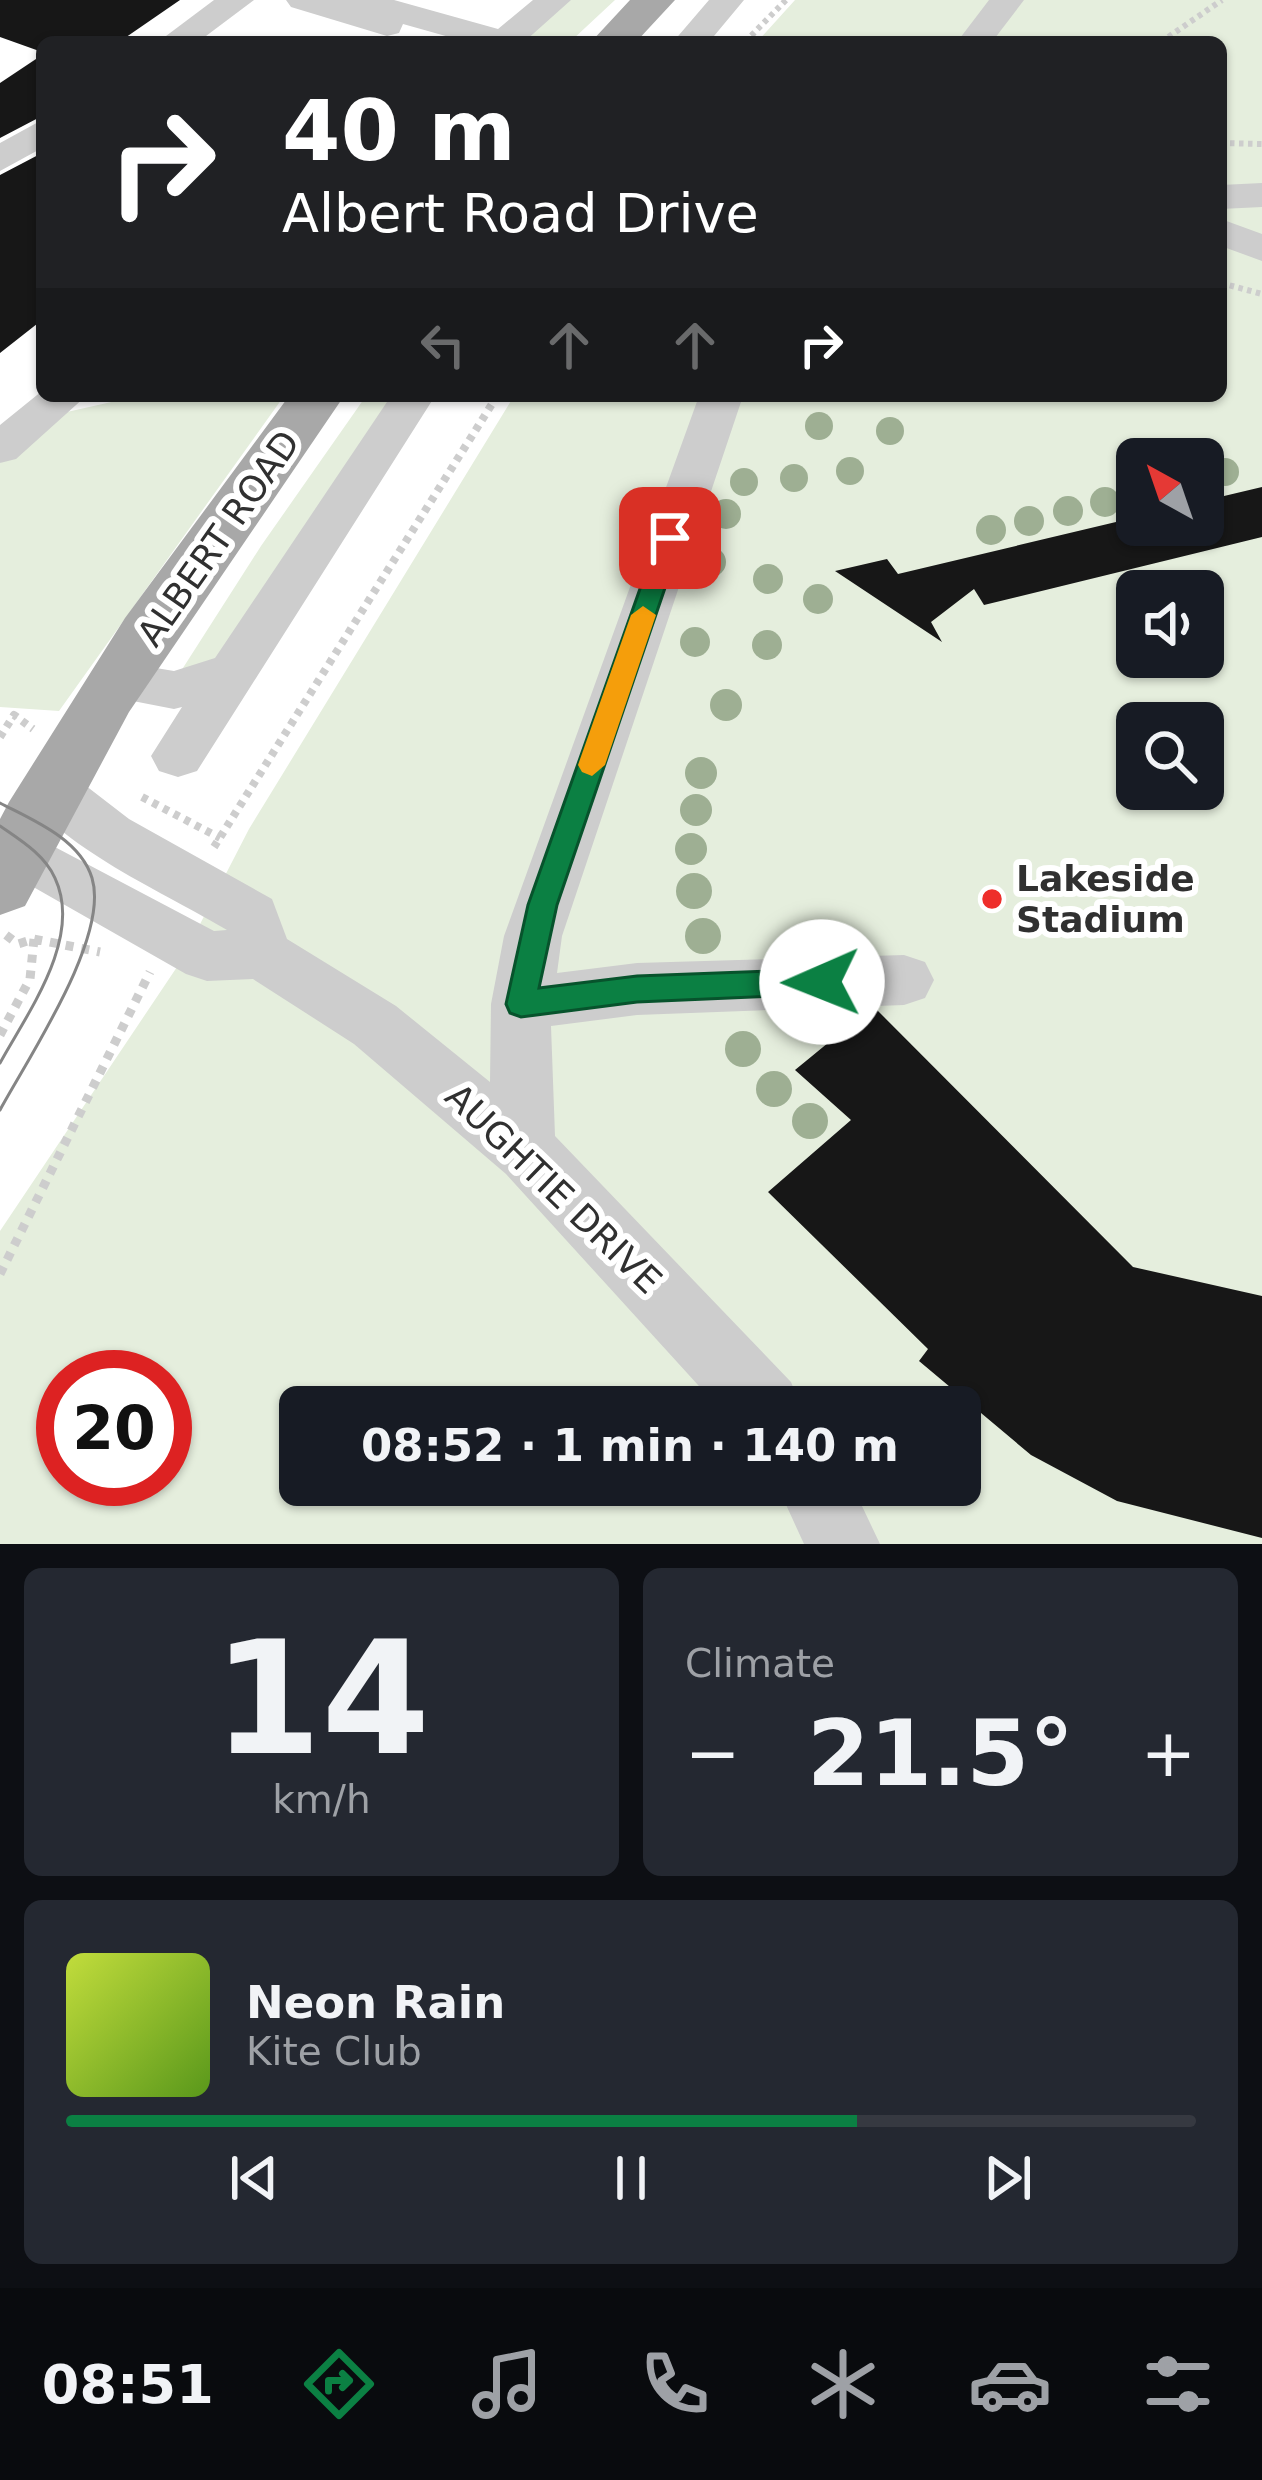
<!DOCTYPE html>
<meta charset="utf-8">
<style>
body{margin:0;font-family:"DejaVu Sans",sans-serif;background:#242831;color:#f1f3f6;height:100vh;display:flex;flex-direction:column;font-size:45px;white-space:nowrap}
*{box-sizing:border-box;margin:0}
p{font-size:39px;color:#9ea1a6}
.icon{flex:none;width:66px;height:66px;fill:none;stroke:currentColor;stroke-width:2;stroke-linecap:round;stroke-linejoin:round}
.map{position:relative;height:1544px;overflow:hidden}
.sheet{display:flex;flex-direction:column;gap:24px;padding:24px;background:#0d0f14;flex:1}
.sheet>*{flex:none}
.banner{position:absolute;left:36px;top:36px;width:1191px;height:366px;border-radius:18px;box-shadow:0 3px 9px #0004;background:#202124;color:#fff;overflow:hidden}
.needle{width:78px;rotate:320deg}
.fabs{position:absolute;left:1116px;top:438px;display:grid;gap:24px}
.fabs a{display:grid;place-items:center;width:108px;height:108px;border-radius:18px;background:#171b24;box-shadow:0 3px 9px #0004;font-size:60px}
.speed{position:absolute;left:36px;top:1350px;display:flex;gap:24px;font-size:60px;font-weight:700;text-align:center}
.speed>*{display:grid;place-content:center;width:156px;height:156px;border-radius:50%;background:#171b24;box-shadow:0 3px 9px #0004;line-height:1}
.speed .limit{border:18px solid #d22;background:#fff;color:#111}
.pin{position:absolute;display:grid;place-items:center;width:102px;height:102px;color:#fff;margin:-51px;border-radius:24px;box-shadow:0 6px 18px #0006}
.me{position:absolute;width:132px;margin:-66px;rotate:269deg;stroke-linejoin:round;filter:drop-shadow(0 0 9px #0008)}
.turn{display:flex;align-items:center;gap:42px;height:252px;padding:0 48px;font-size:54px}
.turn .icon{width:156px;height:156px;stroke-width:2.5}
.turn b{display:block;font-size:84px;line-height:102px}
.lanes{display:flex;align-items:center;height:114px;padding:0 48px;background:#0003;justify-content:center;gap:60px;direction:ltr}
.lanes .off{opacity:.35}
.big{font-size:90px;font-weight:600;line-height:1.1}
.sheet .widget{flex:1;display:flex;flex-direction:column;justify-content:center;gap:18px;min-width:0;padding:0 42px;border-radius:18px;background:#242831}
.sheet .dial{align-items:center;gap:0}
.dial b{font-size:156px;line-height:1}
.song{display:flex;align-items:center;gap:36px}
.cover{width:144px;height:144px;border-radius:18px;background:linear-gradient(135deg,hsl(70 70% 55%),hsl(90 70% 35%))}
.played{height:12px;border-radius:6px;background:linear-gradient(90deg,#0b8043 70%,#363941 70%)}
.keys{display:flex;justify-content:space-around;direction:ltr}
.heat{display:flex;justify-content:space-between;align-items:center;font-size:66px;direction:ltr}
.sheet .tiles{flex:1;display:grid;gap:24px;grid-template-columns:1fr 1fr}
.widget:last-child{grid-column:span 2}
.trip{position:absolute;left:279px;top:1386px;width:702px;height:120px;border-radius:18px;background:#171b24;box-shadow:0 3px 9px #0004;font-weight:600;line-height:120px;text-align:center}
.tab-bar{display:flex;height:192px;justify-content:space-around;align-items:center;background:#090b0e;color:#9ea1a6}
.tab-bar .icon{width:84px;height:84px}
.tab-bar .selected{color:#0b8043}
.tab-bar b{font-size:54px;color:#f1f3f6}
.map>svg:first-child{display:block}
.green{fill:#e5eedd;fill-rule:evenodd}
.building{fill:#171717}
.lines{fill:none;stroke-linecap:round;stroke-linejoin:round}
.path-far2{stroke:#cdcdcd;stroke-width:6;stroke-dasharray:4.5 4.5;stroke-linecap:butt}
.path-far1{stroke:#cdcdcd;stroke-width:8;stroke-dasharray:6 6;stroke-linecap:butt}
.path{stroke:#cdcdcd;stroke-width:9;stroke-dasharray:8 8;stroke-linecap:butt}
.minor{fill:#cdcdcd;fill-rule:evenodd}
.major{fill:#a8a8a8;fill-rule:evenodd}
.tram{stroke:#858585;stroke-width:3}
.tree{fill:#9eaf93}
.route{fill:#0b8043;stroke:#07532c;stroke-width:3}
.slow{fill:#f59e0b}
.poi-dot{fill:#ee2e2b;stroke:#fff;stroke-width:4.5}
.labels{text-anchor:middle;stroke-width:12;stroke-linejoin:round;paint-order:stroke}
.street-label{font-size:36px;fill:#303030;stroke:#fff}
.poi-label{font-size:36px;font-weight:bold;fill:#303030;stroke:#fff;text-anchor:start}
</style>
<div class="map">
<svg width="1262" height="1544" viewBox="0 0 1262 1544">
<rect width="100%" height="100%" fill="#fff"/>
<!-- green -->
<path class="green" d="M567 0H615L571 41 528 38Z
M795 0H1262V1544H0V1231L181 961 249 829 514 396H1221V42H757ZM1137 459H1203V525H1137ZM1137 591H1203V657H1137ZM1137 723H1203V789H1137ZM63 1377H165V1479H63ZM300 1407H960V1485H300Z
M138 396H284L59 711 0 707V463L67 412Z
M366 396H393L228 652 174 682 261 546Z"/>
<!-- building -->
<path class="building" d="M0 0H180L119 42H42V52L0 37Z
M42 55V116L0 138V83Z
M42 153V320L0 353V175Z
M1262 487V537L984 605 974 589 931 622 942 642 835 571 887 559 898 574 1137 517V525H1203V501Z
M877 1010 1133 1267 1262 1296V1538L1117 1501 1031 1455 919 1361 928 1349 768 1192 851 1120 795 1070 867 1011Z"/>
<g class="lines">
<!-- path-far2 -->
<path class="path-far2" d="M745 42 786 0
M1161 42 1222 0
M1221 143 1262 144
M1221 283 1262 294"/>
<!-- path-far1 -->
<path class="path-far1" d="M0 737 14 715 33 729
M142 797 220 838
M214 847 497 396"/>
<!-- path -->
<path class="path" d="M6 935 18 944 34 939 100 952
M0 1035 30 979 34 939
M0 1274 150 972"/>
<!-- minor -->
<path class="minor" d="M214 0H254L198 42H158Z
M286 0H394L498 29 533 0H571L524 42H467L403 24 399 33 387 36 291 7Z
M709 0H744L709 42H673Z
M989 0H1024L992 42H957Z
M42 120V148L0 171V143Z
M1262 183V207L1221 209V185Z
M1221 219 1262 234V261L1221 246Z
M42 391V396H86L16 459 0 463V425Z
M391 396H435L197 771 178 777 159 771 151 756 182 707 174 709 102 695 94 681 102 667 120 662 174 671 215 658Z
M699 396H743L562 936 557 973 637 963 904 955 925 962 934 980 925 998 904 1005 637 1015 551 1026 555 1136 791 1382 801 1407H718L506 1174 354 1044 253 979 207 981 186 974 0 868V833L17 827 214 931 227 930C171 896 52 844 22 787L30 772 49 766 68 772 129 819 272 899 287 939 396 1006 490 1082 491 1004 504 936Z
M777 1485H852L880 1544H804Z"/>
<!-- major -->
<path class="major" d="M630 0H675L636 42H591Z
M289 396H344L129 712 25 906 0 915V819L9 802 125 618Z"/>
<!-- tram -->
<path class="tram" d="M0 803C33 820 80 839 92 878 110 937 28 1058 0 1110
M0 826C20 840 44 854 55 878 83 938 28 1012 0 1063"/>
</g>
<!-- trees -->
<g class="tree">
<circle cx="819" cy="426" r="14"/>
<circle cx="890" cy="431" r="14"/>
<circle cx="850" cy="471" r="14"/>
<circle cx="1225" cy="472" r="14"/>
<circle cx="794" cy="478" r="14"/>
<circle cx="744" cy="482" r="14"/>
<circle cx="1105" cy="502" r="15"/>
<circle cx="1068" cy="511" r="15"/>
<circle cx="726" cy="514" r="15"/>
<circle cx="1029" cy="521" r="15"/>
<circle cx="991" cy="530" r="15"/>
<circle cx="711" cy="562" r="15"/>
<circle cx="768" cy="579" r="15"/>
<circle cx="818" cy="599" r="15"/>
<circle cx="695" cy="642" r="15"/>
<circle cx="767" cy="645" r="15"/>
<circle cx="726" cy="705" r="16"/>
<circle cx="701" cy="773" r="16"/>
<circle cx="696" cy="810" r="16"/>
<circle cx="691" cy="849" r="16"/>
<circle cx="694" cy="891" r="18"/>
<circle cx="703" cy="936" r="18"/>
<circle cx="743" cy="1049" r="18"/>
<circle cx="774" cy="1089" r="18"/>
<circle cx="810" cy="1121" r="18"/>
</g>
<!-- route -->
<path class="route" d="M670 529 682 538 557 905 539 988 637 976 822 969 832 972 837 982 832 991 822 994 637 1002 521 1017 510 1013 506 1004 528 905 658 538Z"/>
<!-- slow -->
<path class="slow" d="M643 606 656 615 605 765 592 776 582 772 578 765 631 615Z"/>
<!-- markers -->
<circle class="poi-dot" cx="992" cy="899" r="12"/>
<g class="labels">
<!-- street labels -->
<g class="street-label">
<text transform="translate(218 538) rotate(-55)" y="13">ALBERT ROAD</text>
<text transform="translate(554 1188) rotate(44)" y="13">AUGHTIE DRIVE</text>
</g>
<!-- poi labels -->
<g class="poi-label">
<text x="1016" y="891">Lakeside<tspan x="1016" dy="41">Stadium</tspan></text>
</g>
</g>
</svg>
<div class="fabs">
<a><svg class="needle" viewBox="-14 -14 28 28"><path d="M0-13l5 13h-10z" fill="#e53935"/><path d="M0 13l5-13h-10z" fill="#9ea1a6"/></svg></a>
<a><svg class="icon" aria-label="sound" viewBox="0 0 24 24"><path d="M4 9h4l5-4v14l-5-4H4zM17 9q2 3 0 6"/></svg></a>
<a><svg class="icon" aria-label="search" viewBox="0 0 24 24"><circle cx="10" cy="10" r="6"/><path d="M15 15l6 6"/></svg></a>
</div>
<div class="speed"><div class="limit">20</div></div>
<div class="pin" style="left:670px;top:538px;background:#d93025"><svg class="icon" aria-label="arrive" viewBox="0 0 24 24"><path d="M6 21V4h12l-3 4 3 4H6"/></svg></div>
<svg class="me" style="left:822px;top:982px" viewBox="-20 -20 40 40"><circle r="19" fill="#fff"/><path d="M0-13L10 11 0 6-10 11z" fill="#0b8043"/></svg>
<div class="trip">08:52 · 1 min · 140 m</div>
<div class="banner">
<div class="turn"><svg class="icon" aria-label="right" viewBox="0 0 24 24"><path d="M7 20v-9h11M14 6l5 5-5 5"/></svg><div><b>40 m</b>Albert Road Drive</div></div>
<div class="lanes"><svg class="icon off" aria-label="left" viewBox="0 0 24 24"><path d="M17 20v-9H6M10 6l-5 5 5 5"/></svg><svg class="icon off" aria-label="ahead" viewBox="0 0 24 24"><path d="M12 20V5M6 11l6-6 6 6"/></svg><svg class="icon off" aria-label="ahead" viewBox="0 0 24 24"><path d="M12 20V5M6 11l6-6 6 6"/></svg><svg class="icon" aria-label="right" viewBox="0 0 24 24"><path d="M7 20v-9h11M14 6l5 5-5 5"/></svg></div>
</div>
</div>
<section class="sheet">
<div class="tiles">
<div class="widget dial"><b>14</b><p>km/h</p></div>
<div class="widget"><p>Climate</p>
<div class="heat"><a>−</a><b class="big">21.5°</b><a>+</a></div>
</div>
<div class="widget">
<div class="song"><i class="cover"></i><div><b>Neon Rain</b><p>Kite Club</p></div></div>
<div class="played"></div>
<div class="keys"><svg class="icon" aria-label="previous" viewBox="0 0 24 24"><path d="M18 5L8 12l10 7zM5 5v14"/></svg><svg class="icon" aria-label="pause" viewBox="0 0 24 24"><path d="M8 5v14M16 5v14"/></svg><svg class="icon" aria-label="next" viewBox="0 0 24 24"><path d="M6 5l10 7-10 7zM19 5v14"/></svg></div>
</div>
</div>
</section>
<nav class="tab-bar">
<b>08:51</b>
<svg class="icon selected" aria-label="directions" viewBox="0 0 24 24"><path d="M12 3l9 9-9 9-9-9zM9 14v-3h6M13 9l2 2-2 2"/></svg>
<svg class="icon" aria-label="music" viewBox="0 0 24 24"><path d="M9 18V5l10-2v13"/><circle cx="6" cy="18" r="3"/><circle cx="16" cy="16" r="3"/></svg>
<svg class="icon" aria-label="phone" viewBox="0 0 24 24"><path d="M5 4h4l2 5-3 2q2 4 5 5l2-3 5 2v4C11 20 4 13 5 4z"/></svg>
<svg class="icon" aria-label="climate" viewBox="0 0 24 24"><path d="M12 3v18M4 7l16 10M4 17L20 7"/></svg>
<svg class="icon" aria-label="car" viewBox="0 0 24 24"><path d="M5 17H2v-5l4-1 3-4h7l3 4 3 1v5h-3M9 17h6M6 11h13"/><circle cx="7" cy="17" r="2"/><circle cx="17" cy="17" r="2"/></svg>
<svg class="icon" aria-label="filters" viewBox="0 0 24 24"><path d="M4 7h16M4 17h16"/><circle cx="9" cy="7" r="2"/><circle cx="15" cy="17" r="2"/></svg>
</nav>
